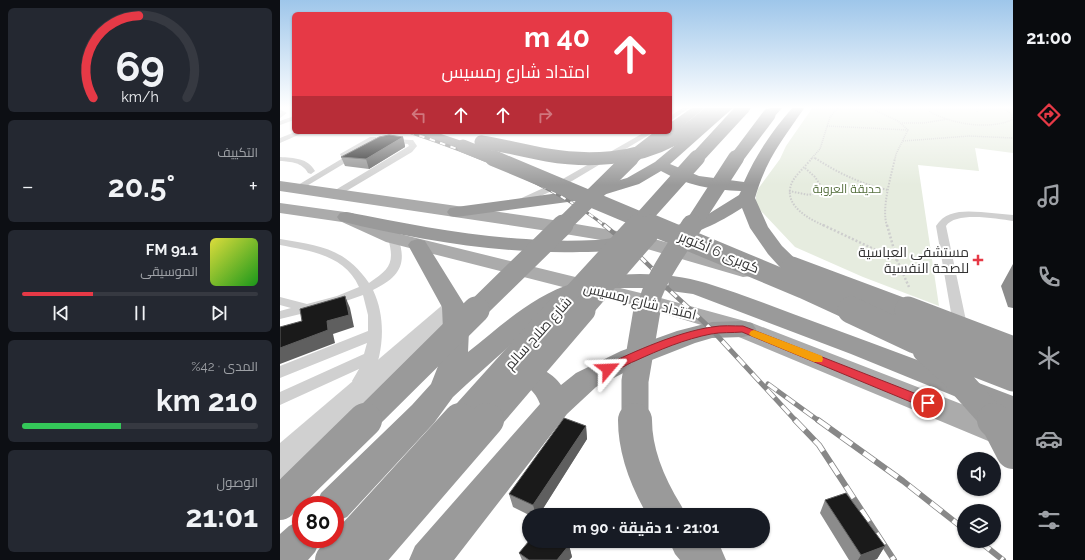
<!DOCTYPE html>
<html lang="ar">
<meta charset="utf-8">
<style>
body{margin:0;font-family:Raleway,Cairo,sans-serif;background:#242831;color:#f1f3f6;direction:rtl;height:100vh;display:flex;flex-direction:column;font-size:15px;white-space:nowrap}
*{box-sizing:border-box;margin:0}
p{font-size:13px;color:#9ea1a6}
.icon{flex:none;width:22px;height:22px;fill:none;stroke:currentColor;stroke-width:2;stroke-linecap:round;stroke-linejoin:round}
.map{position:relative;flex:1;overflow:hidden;direction:ltr}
.side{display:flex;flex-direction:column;gap:8px;padding:8px;background:#0d0f14;width:280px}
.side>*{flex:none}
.top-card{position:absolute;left:12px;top:12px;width:380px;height:122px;border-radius:6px;box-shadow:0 1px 3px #0004;direction:rtl;background:#e63946;color:#fff;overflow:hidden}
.tools{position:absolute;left:677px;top:452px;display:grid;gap:8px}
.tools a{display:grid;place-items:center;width:44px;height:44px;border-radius:50%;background:#171b24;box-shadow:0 1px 3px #0004;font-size:20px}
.speed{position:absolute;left:12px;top:496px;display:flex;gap:8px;font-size:20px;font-weight:700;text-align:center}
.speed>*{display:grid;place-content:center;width:52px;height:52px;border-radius:50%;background:#171b24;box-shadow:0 1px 3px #0004;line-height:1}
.speed .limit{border:6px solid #d22;background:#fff;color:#111}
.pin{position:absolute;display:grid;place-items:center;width:34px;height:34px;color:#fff;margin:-17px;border:2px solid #fff;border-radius:50%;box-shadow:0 1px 4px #0007}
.me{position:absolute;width:44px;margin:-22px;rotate:64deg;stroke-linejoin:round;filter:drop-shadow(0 0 3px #0008)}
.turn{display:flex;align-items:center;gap:14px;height:84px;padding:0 16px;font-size:18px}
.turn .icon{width:52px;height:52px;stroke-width:2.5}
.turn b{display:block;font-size:28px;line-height:34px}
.lanes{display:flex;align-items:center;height:38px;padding:0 16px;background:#0003;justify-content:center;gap:20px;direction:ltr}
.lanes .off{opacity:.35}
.big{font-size:30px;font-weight:700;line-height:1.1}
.side .card{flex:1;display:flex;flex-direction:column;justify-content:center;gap:6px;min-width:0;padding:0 14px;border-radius:6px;background:#242831}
.side .dial{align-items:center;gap:0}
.dial svg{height:104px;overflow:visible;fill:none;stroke:#363941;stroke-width:7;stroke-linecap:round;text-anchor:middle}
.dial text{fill:#f1f3f6;stroke:none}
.song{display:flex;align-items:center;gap:12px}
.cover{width:48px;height:48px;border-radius:6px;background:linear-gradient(135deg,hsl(60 70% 55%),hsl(120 70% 35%))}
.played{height:4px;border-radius:2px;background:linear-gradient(90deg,#e63946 30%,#363941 30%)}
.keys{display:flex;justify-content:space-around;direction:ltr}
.heat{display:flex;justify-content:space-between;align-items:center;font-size:22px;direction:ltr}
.charge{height:6px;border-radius:3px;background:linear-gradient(90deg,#34c759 42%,#363941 0)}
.trip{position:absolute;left:242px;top:508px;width:248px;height:40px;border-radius:20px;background:#171b24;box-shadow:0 1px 3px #0004;font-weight:700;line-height:40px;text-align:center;direction:rtl}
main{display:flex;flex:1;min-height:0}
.menu{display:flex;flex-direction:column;width:72px;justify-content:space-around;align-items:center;background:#090b0e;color:#9ea1a6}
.menu .icon{width:28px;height:28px}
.menu .active{color:#e63946}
.menu b{font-size:18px;color:#f1f3f6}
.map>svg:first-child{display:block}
.green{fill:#e6ecdf}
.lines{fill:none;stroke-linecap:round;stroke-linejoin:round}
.path-far2{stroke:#cdcdcd;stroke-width:1.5;stroke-dasharray:1 1;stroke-linecap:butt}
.path-far1{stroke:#cdcdcd;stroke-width:2;stroke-dasharray:1.5 1.5;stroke-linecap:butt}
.path{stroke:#cdcdcd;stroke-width:2.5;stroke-dasharray:2 2;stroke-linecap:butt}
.lane{fill:#d0d0d0;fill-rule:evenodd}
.street{fill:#d0d0d0;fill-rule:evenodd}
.primary{fill:#ababab;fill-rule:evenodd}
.highway{fill:#9a9a9a;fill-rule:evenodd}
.rail-far3-casing{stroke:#888;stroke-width:3}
.rail-far2-casing{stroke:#888;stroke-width:4.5}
.rail-far1-casing{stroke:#888;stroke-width:5}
.rail-casing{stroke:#888;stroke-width:6}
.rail-far3{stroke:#fff;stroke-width:2;stroke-dasharray:5.5;stroke-linecap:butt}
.rail-far2{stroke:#fff;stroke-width:3;stroke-dasharray:8;stroke-linecap:butt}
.rail-far1{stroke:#fff;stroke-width:3.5;stroke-dasharray:11;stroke-linecap:butt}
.rail{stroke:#fff;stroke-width:4.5;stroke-dasharray:14;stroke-linecap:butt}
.highway-bridge-far4{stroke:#9a9a9a;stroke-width:13}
.highway-bridge-far3{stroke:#9a9a9a;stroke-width:16}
.highway-bridge-far2{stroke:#9a9a9a;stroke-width:21}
.highway-bridge-far1{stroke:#9a9a9a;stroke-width:27}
.highway-bridge{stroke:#9a9a9a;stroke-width:34}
.wall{fill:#8c8c8c}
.shaded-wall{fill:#5f5f5f}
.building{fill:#1a1a1a;stroke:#5f5f5f}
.route{fill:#e63946;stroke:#96252e}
.slow{fill:#f59e0b}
.poi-dot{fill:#e63946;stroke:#fff;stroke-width:1.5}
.labels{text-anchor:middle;stroke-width:4;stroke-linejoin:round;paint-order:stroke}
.far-park-label{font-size:12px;fill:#56703f;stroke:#fff}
.street-label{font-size:14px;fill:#333;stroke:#fff}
.poi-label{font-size:14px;fill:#333;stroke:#fff;text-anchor:end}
</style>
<main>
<nav class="menu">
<b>21:00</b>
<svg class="icon active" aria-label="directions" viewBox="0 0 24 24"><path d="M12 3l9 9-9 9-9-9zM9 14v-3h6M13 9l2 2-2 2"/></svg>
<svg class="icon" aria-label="music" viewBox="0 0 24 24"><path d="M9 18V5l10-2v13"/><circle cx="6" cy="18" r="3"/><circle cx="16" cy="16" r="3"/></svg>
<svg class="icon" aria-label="phone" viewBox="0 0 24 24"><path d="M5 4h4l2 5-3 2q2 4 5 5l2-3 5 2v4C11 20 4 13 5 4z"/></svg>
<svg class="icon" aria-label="climate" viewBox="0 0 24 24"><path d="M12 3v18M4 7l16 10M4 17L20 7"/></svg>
<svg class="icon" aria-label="car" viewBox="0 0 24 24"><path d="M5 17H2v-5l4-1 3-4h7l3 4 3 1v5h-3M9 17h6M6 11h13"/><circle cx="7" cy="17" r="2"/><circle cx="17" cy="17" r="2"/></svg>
<svg class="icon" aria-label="filters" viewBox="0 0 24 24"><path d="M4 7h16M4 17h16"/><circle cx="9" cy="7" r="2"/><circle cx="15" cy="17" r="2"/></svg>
</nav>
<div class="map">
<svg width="733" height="560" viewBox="0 0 733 560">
<rect width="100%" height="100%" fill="#fff"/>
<!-- green -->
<path class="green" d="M533 107H733V153L695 148 699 171 638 165 659 306 583 277 515 247 480 210 476 203V196L478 189 500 159 506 146Z"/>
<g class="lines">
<!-- path-far2 -->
<path class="path-far2" d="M588 107 618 121 628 130 616 154 615 159
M649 107 650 112C673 124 707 130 732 120V115L726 110 718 107
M697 107V113
M622 123H644L668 119
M547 126 628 130
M623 141 689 136 733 138
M534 158 536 159
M531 159 540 149 550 117 559 107"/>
<!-- path-far1 -->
<path class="path-far1" d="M532 158C527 165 513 177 511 185 504 206 529 219 545 226
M535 158C558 173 581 184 608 190
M509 191 529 195 540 191 541 186 535 177 525 168
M607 226C601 208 611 177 615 158"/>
<!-- path -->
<path class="path" d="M543 225 617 260
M607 225 617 260 629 287"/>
<!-- lane -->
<path class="lane" d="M404 107H411L390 121V116Z
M0 109 7 113 0 118Z
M14 116V120L0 125V121Z
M15 132H25L0 143V138Z
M365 132H374L287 184 241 205 238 206 233 203 235 201 281 180Z
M90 137H96L97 139 67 156H61L60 154Z
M105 138 130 140H133L137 146 132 152 58 196H52L50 194 52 192 129 146 128 144 105 142Z
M73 152H79L80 154 20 190 17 191 13 188Z
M0 157C14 158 28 158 35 171L31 174 28 173C22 162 11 162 0 161Z
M701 212 733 215V221C717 219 676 211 666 226L688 330 686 333 681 335 676 333 674 330 656 226C666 210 684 211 701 212Z
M113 235 118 238C128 265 118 278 93 290 103 311 104 335 99 357 97 366 90 377 85 385L80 387 75 385 72 381 79 369 0 405V392L84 354 87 343 0 378V366L88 331V315L83 295 49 307 0 319V311L11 308 0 305V297L27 304 57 296 79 287C65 255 30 251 0 245V239C39 246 64 247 89 283 110 269 115 263 108 238Z"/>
<!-- street -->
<path class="street" d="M174 300 182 302 186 307 182 312 12 474 0 479V443L166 302Z"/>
<!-- primary -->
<path class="primary" d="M0 181 261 218 360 235 471 266 474 271 471 276 463 277 357 246 261 230 0 191Z
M0 203 72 213 120 234 377 297 472 323 733 424V444L724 447 713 443 454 335 369 309 106 242 62 222 0 213Z"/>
<!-- highway -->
<path class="highway" d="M413 107H426L395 132H387H390V123Z
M441 107H454L390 164 419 176 464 182C476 154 493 130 513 107H525C503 139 486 159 475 198L488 227 502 246 533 276 536 281 533 286 525 288 517 286 488 254 470 228 462 208C447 218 408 240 390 236L387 232 390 228 430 213 459 195 461 191C433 190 405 185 381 171L359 184 310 199 176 217 170 216 167 212 170 208 176 207 308 189 347 178 375 162Z
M491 107H503L493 118H485L483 115Z
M136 132H155L188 143 190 146 188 149 183 150 178 149 137 135Z
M66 212C125 223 185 236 246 239 269 241 293 241 316 240 331 239 346 234 361 238L364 242 361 246C342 251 320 252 300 252 222 254 136 240 60 221L57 217 60 213Z
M138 239 145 241 186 307 189 330 188 352C221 326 253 295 294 283 334 271 386 271 426 283 465 295 504 311 543 325 606 348 670 372 733 396V420L571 354 413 294 368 288H335L318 290 294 298 269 313 245 332 187 384 173 397 154 423 67 517 55 522V505H36L41 493 132 405 151 384 162 356 163 330 162 307 128 245 131 241Z
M463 321 472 323 476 329 472 335 463 337 432 338 415 343 359 365 316 387 287 414 174 560H129L135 546 260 404C252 384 240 384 221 378L217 371 221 364C224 363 228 361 231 361 246 359 273 372 281 385L296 373 341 351 397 331 432 322Z
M21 520V539H41L35 552 28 560H0V534L9 526Z
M389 541H435L440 546 446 560H400L395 554Z"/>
<!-- rail-far3 casing -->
<g class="rail-far3-casing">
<path id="rail-far3" d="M129 132C192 153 273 184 325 226"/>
</g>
<!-- rail-far2 casing -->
<g class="rail-far2-casing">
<path id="rail-far2" d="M324 225 346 243 387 283V288L412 311"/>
</g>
<!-- rail-far1 casing -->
<g class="rail-far1-casing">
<path id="rail-far1" d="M411 310 432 330 516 421
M488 384 539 421"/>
</g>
<!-- rail casing -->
<g class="rail-casing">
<path id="rail" d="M515 420 539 445 614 560
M538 420 623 481 684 529
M699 541 723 560"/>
</g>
<!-- rail-far3 -->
<use href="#rail-far3" class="rail-far3"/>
<!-- rail-far2 -->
<use href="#rail-far2" class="rail-far2"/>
<!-- rail-far1 -->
<use href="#rail-far1" class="rail-far1"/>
<!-- rail -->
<use href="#rail" class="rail"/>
<!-- highway-bridge-far4 -->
<path class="highway-bridge-far4" d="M201 142C223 145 245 151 267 155 308 162 355 160 392 140 408 131 422 119 436 107
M183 146 215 159
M350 159 385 132
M416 159 464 107
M456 159 489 115"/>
<!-- highway-bridge-far3 -->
<path class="highway-bridge-far3" d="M213 158 375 226
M282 226 351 158
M356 226 417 158
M412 226 456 158"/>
<!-- highway-bridge-far2 -->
<path class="highway-bridge-far2" d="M372 225 523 288 573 311
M512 267 630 311
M195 311 283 225
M278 311 357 225
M301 311 368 234
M367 311C372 282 396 250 412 225"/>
<!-- highway-bridge-far1 -->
<path class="highway-bridge-far1" d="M571 310 635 340 733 378
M628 310 733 350
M646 350 673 374 715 421
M84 421 196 310
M179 421 279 310
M207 421 302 310
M355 421V381L367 310"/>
<!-- highway-bridge -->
<path class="highway-bridge" d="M355 420C355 454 369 486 387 515
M714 420 719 425 733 452
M0 503 85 420
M52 560 180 420
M86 560 207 420"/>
</g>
<!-- wall -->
<path class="wall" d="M123 137 125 146V147L89 169 65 166 61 157Z
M733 264V308L728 307 721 286Z
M306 426 307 439 259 515H249L233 507 229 494Z
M545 500 605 546 597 559 594 560H569L540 513Z
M289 545 292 557 289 560H242L239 553Z"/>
<!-- shaded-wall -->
<path class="shaded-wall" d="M123 137 125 146V147L89 169 86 159Z
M65 296 70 308 74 327 53 334 55 343 0 364V348L47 321Z
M306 426 307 439 259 515H256L253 505Z
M289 545 292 557 289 560H277Z
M605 546 597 559 594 560H578L581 555Z"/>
<!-- building -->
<path class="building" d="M109 135 123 137 86 159 61 157 99 137Z
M65 296 69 315 47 321 48 330 0 348V327L22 321 20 309Z
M284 418 306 426 253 505 229 494Z
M566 493 605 546 581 555 545 500Z
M249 541H284L289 545 277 560H249L239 553Z"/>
<!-- sky -->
<linearGradient id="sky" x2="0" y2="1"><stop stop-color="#9ec6ea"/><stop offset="0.58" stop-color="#fff"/><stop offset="1" stop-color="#fff" stop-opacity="0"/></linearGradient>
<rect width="733" height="185" fill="url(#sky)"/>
<!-- route -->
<path class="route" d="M463 326 652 400 654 403 652 407 648 408 643 407 462 332C452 333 441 332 431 334 405 339 379 350 355 361 346 364 334 375 324 372L323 369 324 366C355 351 398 332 432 327 442 325 453 326 463 326Z"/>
<!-- slow -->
<path class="slow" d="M474 330 542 356 543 359 542 362H534L471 336 469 334 471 331Z"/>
<!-- markers -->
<path class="poi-dot" d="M696 254h4v4h4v4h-4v4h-4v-4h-4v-4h4z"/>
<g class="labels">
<!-- far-park labels -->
<g class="far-park-label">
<text x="567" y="193">حديقة العروبة</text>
</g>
<!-- street labels -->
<g class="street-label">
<text transform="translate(439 252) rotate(23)" y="5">كوبرى 6 أكتوبر</text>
<text transform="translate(360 301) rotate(14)" y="5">امتداد شارع رمسيس</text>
<text transform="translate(258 333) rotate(-48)" y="5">شارع صلاح سالم</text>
</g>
<!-- poi labels -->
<g class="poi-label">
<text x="689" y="257">مستشفى العباسية<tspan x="689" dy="16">للصحة النفسية</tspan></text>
</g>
</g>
</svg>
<div class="tools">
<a><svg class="icon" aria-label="sound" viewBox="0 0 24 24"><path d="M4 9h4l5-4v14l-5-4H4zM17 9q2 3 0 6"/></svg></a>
<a><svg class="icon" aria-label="layers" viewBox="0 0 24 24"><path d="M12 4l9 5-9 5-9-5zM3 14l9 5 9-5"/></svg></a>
</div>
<div class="speed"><div class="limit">80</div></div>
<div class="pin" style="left:648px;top:403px;background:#d93025"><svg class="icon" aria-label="arrive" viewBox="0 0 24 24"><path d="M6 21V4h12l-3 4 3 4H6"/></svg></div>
<svg class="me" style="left:328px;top:369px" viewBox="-20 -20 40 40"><path d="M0-17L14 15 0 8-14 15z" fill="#e63946" stroke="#fff" stroke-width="4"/></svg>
<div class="trip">21:01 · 1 دقيقة · 90 m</div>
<div class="top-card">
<div class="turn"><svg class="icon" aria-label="ahead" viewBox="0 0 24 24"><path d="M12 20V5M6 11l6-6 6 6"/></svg><div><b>40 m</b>امتداد شارع رمسيس</div></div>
<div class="lanes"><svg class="icon off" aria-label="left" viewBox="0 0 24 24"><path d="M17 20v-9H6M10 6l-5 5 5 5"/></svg><svg class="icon" aria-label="ahead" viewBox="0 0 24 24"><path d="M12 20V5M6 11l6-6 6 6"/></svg><svg class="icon" aria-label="ahead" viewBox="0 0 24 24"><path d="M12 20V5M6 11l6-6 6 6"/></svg><svg class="icon off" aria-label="right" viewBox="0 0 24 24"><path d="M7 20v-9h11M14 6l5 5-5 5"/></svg></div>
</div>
</div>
<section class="side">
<div class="card dial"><svg viewBox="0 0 100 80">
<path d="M14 69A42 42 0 1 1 86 69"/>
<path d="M14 69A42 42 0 0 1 49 6" stroke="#e63946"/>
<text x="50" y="56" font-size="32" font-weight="700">69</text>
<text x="50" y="72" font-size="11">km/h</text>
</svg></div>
<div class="card"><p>التكييف</p>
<div class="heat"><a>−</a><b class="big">20.5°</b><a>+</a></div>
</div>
<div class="card">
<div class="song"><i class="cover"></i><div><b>91.1 FM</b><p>الموسيقى</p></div></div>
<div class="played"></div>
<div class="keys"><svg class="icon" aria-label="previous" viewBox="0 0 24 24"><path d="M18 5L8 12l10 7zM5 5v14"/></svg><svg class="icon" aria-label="pause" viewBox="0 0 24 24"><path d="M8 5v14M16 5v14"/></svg><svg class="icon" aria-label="next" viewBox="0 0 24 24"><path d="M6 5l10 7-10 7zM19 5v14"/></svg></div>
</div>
<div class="card"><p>المدى · 42%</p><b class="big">210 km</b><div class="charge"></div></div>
<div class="card"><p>الوصول</p><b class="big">21:01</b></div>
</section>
</main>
